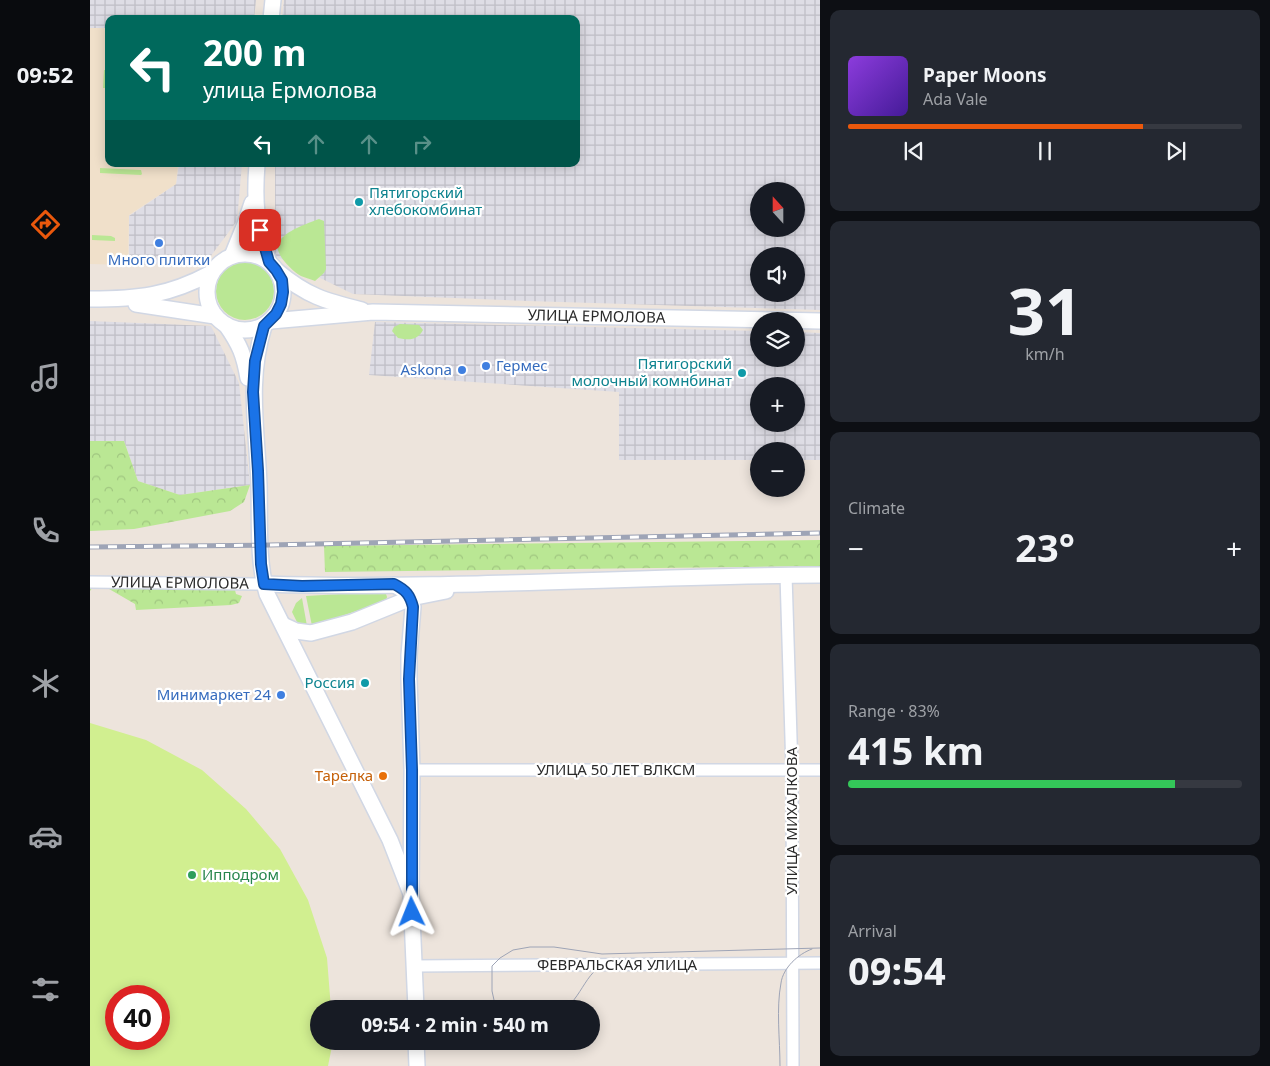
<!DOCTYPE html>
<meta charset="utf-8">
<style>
body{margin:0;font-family:"Noto Sans",sans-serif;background:#242831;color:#f1f3f6;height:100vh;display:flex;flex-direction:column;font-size:19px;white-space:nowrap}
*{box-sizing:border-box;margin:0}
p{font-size:16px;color:#9ea1a6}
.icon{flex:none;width:28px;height:28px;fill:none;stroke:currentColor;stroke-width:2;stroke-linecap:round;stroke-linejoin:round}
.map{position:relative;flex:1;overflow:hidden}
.panel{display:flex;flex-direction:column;gap:10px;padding:10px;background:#0d0f14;width:450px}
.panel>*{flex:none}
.guide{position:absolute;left:15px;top:15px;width:475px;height:152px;border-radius:10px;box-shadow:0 2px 12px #0003;background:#00695c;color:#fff;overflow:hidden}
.needle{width:32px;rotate:339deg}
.tools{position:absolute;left:660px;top:182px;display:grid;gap:10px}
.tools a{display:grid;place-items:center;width:55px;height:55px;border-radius:50%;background:#171b24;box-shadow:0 2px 12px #0003;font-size:25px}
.speed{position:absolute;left:15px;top:985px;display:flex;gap:10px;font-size:25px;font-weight:700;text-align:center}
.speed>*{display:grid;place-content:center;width:65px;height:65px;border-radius:50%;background:#171b24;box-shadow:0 2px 12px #0003;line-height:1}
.speed .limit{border:8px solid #d22;background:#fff;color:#111}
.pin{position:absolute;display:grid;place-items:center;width:42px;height:42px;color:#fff;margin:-21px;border-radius:10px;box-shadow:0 2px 8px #0006}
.me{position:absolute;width:55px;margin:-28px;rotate:358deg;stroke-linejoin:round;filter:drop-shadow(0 0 4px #0008)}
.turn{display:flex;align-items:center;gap:18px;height:105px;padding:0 15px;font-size:22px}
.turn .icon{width:65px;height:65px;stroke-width:2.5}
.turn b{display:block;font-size:35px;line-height:42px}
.lanes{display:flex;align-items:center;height:48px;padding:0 15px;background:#0003;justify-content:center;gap:25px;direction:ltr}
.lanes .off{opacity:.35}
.big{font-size:38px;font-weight:700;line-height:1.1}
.panel .widget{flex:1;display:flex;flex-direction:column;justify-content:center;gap:8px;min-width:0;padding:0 18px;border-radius:10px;background:#242831}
.panel .dial{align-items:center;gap:0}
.dial b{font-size:65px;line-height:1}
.song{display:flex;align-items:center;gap:15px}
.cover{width:60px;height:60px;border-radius:8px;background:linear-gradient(135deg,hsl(270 70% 55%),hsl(260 70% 35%))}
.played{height:5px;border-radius:2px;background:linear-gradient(90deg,#ea580c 75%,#363941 75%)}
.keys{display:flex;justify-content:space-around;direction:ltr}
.heat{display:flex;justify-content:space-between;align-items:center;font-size:28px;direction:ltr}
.charge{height:8px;border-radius:4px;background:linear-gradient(90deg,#34c759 83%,#363941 0)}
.trip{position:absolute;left:220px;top:1000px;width:290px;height:50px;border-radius:25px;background:#171b24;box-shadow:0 2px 12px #0003;font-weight:700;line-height:50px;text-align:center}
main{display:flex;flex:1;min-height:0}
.tab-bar{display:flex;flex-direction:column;width:90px;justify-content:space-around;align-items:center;background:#090b0e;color:#9ea1a6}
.tab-bar .icon{width:35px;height:35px}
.tab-bar .on{color:#ea580c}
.tab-bar b{font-size:22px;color:#f1f3f6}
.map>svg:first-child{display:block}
.industrial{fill:url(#industrial-grid);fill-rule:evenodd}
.education{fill:#f0e0ca}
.grass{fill:#bae794}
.forest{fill:url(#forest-crowns)}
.pitch{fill:#d1ef90;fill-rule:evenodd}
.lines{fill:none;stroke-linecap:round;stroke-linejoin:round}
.street-casing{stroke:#d1d7e4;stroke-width:14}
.secondary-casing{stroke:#d1d7e4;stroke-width:18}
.street{stroke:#fff;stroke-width:11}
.secondary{stroke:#fff;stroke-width:15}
.tram{stroke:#9ea4b6;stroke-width:1}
.rail-casing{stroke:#9ea4b6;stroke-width:5}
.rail{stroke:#fff;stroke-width:3;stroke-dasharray:9;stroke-linecap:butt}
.route-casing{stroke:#114b97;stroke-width:12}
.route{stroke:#1a73e8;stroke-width:9}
.culture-dot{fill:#0f9aa8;stroke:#fff;stroke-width:2}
.shop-dot{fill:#3f7fe0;stroke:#fff;stroke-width:2}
.food-dot{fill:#e8710a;stroke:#fff;stroke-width:2}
.leisure-dot{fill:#2e9e5b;stroke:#fff;stroke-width:2}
.labels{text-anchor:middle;stroke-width:4.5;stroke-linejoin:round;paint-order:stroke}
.culture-label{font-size:15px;fill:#0d838f;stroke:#fff;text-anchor:end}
.shop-label{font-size:15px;fill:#366cbe;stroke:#fff;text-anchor:end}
.street-label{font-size:15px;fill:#2a2a2a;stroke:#fff}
.food-label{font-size:15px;fill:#c56008;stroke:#fff;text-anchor:end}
.leisure-label{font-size:15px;fill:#27864d;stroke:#fff;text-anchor:start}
</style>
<main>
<nav class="tab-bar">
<b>09:52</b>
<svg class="icon on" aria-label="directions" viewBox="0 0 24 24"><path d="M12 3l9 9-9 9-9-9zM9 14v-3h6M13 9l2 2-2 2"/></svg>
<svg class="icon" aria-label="music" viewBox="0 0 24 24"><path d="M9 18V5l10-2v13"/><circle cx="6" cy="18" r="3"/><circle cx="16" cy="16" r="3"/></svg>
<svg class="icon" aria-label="phone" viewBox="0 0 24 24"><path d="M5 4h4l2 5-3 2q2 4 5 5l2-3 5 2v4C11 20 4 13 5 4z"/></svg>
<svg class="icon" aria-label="climate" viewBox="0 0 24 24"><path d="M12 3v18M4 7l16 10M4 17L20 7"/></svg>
<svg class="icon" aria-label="car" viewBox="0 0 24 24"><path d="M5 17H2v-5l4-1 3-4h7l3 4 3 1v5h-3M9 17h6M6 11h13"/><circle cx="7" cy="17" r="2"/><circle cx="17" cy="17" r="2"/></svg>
<svg class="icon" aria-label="filters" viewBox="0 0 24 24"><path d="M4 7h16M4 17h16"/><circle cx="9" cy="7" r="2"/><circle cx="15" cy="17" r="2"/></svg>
</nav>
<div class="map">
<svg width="730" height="1066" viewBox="0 0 730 1066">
<defs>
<pattern id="industrial-grid" width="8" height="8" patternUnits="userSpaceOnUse" patternTransform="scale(1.25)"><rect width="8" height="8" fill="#dedde5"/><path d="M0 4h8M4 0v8" fill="none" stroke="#bfbec5"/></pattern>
<pattern id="forest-crowns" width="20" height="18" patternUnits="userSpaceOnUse" patternTransform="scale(1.25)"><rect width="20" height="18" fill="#bae794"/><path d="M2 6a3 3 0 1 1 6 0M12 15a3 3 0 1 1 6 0" fill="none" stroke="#a0c680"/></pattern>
</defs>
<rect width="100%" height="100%" fill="#ede4dc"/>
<!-- industrial -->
<path class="industrial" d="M0 0H166L164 19H19V28H0Z
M194 0H730V310L438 301 263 294 185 256V164H486V19H192ZM669 191H706V229H669ZM669 256H706V294H669Z
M89 164H152L147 221 117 261 39 266V216L86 184Z
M0 321 121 326 149 383 160 485 90 495 48 481 34 441H0Z
M285 322 669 331V359H706V332L730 333V460H706V451H669V460H529V392L279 375ZM669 386H706V424H669Z"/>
<!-- education -->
<path class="education" d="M0 28H19V164H88L86 184 39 215 38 265 0 264Z"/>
<!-- grass -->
<path class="grass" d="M14 70H19V88H13Z
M10 168 51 170 52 174 51 175 10 173Z
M229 219 234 221 236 269 234 273 225 281C221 279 215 278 211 276 202 271 182 252 189 242 195 231 218 223 229 219Z
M2 235 21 236 25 238V241L2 240Z
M126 291a29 29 0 1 1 58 0a29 29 0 1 1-58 0Z
M310 324 329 325 333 330C327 341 319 340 308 338L302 331 304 327Z
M285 592 296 594 297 597 296 601 222 626 216 596Z
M212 598 217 626 207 622 202 612 206 603Z"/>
<!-- forest -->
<path class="forest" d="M0 441H34L48 481 90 495 160 485 154 502 140 511 44 529 0 531Z
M730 540V566L235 572 234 546Z
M0 576 145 590 146 594 152 596 149 603 141 605 46 610 45 604 7 582 0 591Z"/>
<!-- pitch -->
<path class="pitch" d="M0 723 56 740 112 770 156 809 190 849 218 900 237 958 241 1009H229V1041H243L238 1066H0ZM69 996V1039H26V996Z"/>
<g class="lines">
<!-- street casing -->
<g class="street-casing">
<g id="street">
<path d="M696 575 702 771 703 1066"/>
<path id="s1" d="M0 582 174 584"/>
<path d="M322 770H730"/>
<path d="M325 966 730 963"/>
</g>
</g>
<!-- secondary casing -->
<g class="secondary-casing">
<g id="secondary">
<path d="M181 19 183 0"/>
<path d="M167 164C164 202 166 225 179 262"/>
<circle cx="155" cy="292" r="38"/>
<path d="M142 256 155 224 162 203"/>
<path d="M187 271C217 296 235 301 272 310"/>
<path d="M0 299C48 299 78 296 121 273"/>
<path d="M46 304 125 316"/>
<path id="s2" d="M181 321 283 312 730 321"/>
<path d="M136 325C150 345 154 355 158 378"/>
<path d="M174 326C157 381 167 429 169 485 170 520 167 560 177 594L300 840 321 894"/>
<path d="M174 584C359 590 545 576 730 575"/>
<path d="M305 585 318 593 323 607 319 655V679L322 770 321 894 326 1009"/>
<path d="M193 625 206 631 221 633 262 622 321 598 356 591"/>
<path d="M326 1041 327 1066"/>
</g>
</g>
<!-- street -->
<use href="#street" class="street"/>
<!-- secondary -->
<use href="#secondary" class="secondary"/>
<!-- tram -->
<path class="tram" d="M406 1009 402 991V966L410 958 423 950 440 947H464L512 954 730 948
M476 1009C500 985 496 961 539 959
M690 1066C690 1039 686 1009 691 983 693 968 708 954 722 949"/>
<!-- rail casing -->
<g class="rail-casing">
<path id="rail" d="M0 547 179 545 730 533"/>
</g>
<!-- rail -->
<use href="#rail" class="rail"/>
</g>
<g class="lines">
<!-- route casing -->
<g class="route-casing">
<path id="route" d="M170 230 179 262 186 270 192 280 193 292 191 304 186 314 174 326 165 361 163 392 168 471 171 564 174 584 212 586 304 584C316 590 320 595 323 607L319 679 322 770V912"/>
</g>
<!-- route -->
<use href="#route" class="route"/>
</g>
<!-- markers -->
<g class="culture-dot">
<circle cx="269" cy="202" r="5"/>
<circle cx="652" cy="373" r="5"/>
<circle cx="275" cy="683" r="5"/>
</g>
<g class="shop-dot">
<circle cx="69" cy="243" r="5"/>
<circle cx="396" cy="366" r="5"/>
<circle cx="372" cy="370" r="5"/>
<circle cx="191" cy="695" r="5"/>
</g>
<circle class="food-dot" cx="293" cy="776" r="5"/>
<circle class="leisure-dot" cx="102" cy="875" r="5"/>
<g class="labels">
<!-- culture labels -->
<g class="culture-label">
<text x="279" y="198" text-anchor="start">Пятигорский<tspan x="279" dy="17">хлебокомбинат</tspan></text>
<text x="642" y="369">Пятигорский<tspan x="642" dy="17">молочный комнбинат</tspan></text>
<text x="265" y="688">Россия</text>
</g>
<!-- shop labels -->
<g class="shop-label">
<text x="69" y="265" text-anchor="middle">Много плитки</text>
<text x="406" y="371" text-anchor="start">Гермес</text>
<text x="362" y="375">Askona</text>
<text x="181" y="700">Минимаркет 24</text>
</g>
<!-- street labels -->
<g class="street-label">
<text dy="5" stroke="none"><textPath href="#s2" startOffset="326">УЛИЦА ЕРМОЛОВА</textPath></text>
<text dy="5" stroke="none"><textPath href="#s1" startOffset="90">УЛИЦА ЕРМОЛОВА</textPath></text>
<text x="526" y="775">УЛИЦА 50 ЛЕТ ВЛКСМ</text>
<text transform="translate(702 821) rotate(-90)" y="5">УЛИЦА МИХАЛКОВА</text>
<text x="527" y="970">ФЕВРАЛЬСКАЯ УЛИЦА</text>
</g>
<!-- food labels -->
<g class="food-label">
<text x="283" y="781">Тарелка</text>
</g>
<!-- leisure labels -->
<g class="leisure-label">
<text x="112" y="880">Ипподpом</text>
</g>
</g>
</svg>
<div class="tools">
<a><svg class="needle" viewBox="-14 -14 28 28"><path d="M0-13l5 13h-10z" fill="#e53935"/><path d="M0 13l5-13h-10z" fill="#9ea1a6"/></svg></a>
<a><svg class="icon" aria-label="sound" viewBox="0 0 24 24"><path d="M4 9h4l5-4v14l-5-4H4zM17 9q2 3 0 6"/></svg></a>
<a><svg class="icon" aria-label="layers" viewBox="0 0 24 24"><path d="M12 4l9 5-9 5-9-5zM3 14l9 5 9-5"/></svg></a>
<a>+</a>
<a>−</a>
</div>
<div class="speed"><div class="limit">40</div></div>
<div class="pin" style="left:170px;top:230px;background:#d93025"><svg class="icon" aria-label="arrive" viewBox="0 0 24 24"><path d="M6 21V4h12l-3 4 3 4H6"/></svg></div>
<svg class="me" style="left:322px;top:912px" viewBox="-20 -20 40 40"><path d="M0-17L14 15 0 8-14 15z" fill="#1a73e8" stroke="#fff" stroke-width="4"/></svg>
<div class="trip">09:54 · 2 min · 540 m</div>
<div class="guide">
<div class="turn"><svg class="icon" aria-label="left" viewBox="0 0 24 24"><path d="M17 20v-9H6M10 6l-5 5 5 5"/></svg><div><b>200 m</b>улица Ермолова</div></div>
<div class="lanes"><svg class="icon" aria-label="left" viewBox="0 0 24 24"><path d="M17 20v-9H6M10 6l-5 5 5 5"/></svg><svg class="icon off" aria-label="ahead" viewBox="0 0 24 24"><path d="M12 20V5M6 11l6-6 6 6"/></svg><svg class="icon off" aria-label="ahead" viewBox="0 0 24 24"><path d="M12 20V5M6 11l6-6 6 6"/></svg><svg class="icon off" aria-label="right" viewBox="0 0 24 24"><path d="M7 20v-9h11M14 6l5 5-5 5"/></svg></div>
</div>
</div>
<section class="panel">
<div class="widget">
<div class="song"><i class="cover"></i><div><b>Paper Moons</b><p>Ada Vale</p></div></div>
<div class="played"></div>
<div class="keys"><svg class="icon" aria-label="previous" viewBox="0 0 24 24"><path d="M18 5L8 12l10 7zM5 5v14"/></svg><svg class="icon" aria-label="pause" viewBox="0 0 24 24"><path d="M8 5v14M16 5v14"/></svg><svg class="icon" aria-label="next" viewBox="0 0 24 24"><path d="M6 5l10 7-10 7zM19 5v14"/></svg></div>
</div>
<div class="widget dial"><b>31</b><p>km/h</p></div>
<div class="widget"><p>Climate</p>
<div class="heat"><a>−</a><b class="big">23°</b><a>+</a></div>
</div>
<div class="widget"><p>Range · 83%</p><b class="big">415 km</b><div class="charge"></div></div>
<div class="widget"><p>Arrival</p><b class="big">09:54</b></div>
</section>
</main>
